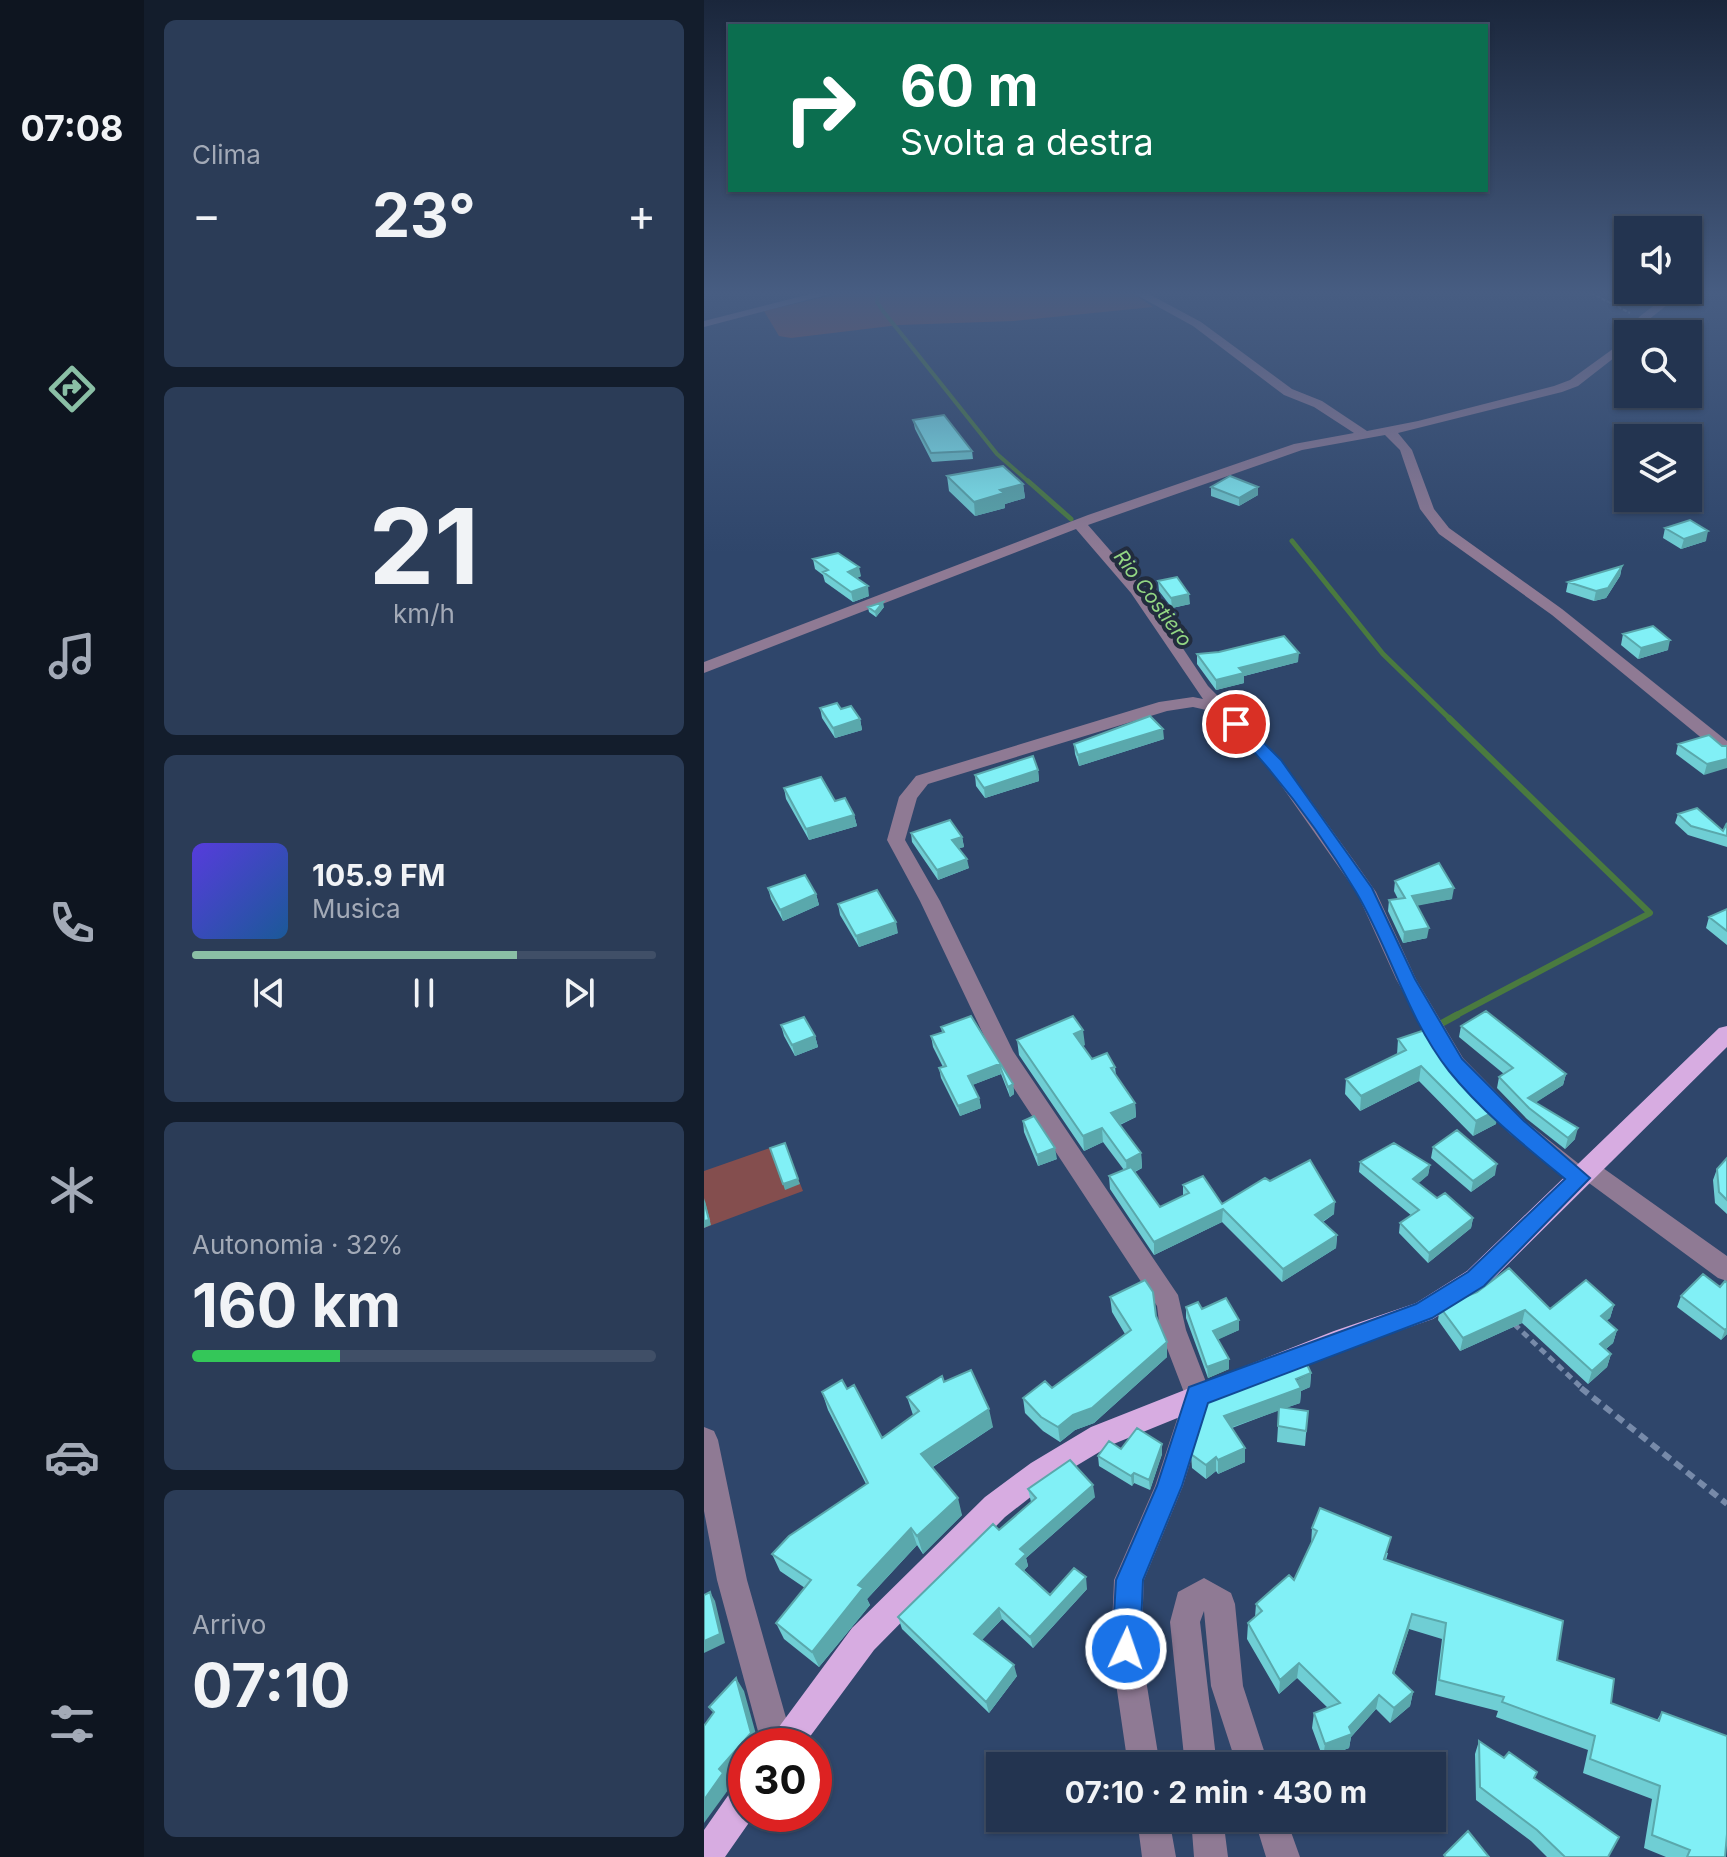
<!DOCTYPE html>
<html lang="it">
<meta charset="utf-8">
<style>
body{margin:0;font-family:Inter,sans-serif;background:#2b3c57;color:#f1f3f6;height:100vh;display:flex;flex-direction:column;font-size:30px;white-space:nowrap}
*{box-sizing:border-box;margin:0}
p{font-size:26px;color:#a3aab7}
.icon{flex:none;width:44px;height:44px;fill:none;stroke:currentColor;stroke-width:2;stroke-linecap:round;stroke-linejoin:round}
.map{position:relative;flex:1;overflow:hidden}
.side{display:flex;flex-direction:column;gap:20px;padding:20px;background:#131d2c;width:560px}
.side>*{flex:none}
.top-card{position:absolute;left:24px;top:24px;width:760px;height:168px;border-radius:0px;box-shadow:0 2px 6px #0004,0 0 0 2px #404f67;background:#0b6e4f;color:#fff;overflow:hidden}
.buttons{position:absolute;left:910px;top:216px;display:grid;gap:16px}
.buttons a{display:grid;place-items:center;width:88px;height:88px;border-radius:0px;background:#233450;box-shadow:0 2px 6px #0004,0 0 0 2px #404f67;font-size:40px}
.speed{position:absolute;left:24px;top:1728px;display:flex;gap:16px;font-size:40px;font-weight:700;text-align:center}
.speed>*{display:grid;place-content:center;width:104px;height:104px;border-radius:50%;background:#233450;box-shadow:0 2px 6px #0004,0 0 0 2px #404f67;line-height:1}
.speed .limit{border:12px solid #d22;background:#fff;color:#111}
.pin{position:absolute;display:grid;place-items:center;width:68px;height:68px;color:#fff;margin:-34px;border:4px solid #fff;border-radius:50%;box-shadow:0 2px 8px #0007}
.me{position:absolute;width:88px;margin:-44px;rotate:3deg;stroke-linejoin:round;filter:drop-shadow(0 0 6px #0008)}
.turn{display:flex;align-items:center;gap:28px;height:168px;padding:0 40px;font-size:36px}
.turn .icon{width:104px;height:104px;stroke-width:2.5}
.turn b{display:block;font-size:56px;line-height:68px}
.big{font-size:60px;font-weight:700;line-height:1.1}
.side .widget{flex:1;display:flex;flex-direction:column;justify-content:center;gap:12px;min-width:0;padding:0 28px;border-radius:12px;background:#2b3c57}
.side .dial{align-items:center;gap:0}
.dial b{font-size:104px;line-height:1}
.song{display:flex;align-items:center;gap:24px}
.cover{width:96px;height:96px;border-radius:12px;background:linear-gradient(135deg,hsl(250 70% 55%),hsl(210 70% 35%))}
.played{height:8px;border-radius:4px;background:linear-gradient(90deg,#8abfa5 70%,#404f67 70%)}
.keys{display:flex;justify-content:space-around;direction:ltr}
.heat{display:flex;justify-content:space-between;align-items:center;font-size:44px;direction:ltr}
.charge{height:12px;border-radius:6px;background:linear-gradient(90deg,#34c759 32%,#404f67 0)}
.trip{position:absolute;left:282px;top:1752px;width:460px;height:80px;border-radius:0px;background:#233450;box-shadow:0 2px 6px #0004,0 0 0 2px #404f67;font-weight:700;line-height:80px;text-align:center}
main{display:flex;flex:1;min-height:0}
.tab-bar{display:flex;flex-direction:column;width:144px;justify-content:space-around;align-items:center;background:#0e1520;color:#a3aab7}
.tab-bar .icon{width:56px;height:56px}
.tab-bar .selected{color:#8abfa5}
.tab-bar b{font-size:36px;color:#f1f3f6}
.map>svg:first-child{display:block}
.green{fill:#844e4e}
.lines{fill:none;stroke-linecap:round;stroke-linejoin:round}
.stream-far3{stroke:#4a7a3f;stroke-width:4}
.stream-far2{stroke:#4a7a3f;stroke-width:5}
.stream-far1{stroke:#4a7a3f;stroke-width:6}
.stream{stroke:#4a7a3f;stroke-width:7}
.path-far2{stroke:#778aa9;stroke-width:2;stroke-dasharray:4 2;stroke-linecap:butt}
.path-far1{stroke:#778aa9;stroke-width:5;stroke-dasharray:7 5;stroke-linecap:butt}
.path{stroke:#778aa9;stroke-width:6;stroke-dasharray:9 6;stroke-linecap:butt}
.minor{fill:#8f7a94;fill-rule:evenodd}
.major{fill:#d7ace1;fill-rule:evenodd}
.wall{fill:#6fced4}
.shaded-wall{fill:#5aa8ac}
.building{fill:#81f0f6;stroke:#5aa8ac;stroke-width:2}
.route{fill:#1a73e8;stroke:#114b97;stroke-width:2}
.labels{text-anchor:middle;stroke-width:8;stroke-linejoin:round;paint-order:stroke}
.far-water-label{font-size:20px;font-style:italic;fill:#92d683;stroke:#222c3e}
</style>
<main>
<nav class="tab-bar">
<b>07:08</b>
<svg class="icon selected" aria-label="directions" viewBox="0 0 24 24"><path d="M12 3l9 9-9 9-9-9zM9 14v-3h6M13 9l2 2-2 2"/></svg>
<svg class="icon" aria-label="music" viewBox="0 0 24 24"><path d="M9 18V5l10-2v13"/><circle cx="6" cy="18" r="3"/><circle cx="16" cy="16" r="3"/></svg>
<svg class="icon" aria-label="phone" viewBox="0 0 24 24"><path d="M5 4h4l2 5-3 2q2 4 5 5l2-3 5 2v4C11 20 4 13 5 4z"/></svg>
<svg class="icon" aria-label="climate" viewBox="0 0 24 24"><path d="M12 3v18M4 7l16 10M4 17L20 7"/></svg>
<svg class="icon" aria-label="car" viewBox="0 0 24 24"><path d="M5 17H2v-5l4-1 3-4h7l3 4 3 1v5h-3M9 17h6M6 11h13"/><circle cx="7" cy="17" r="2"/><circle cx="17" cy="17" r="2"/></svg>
<svg class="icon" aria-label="filters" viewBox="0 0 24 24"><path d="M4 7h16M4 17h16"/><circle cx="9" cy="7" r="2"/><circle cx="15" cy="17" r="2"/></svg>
</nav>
<section class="side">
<div class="widget"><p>Clima</p>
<div class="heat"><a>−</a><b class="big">23°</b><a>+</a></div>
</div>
<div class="widget dial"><b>21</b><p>km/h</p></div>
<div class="widget">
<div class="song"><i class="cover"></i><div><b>105.9 FM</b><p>Musica</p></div></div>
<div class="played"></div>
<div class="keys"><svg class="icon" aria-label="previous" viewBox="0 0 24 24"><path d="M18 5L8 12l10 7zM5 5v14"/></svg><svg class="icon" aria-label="pause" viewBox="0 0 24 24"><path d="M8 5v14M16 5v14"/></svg><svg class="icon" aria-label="next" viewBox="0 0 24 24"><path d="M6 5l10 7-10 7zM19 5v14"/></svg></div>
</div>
<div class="widget"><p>Autonomia · 32%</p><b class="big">160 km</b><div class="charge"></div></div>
<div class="widget"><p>Arrivo</p><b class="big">07:10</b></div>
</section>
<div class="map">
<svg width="1023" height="1857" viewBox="0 0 1023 1857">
<rect width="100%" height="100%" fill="#2f466b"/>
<!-- green -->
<path class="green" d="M137 293H429L449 307 310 321 195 325 87 338 75 336 60 311Z
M80 1143 99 1191 0 1228V1171Z"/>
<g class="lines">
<!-- stream-far3 -->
<path class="stream-far3" d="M174 293 173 302 179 311 293 454 326 483"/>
<!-- stream-far2 -->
<path class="stream-far2" d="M324 481 367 519
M588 541 679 654 747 720"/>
<!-- stream-far1 -->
<path class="stream-far1" d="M745 718 946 913 749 1017"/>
<!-- stream -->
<path class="stream" d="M731 1027 753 1015"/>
<!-- path-far2 -->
<path class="path-far2" d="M887 293 926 313"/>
<!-- path-far1 -->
<path class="path-far1" d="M810 1324 880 1390"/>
<!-- path -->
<path class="path" d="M877 1388 1023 1504"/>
<!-- minor -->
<path class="minor" d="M110 293H130L0 327V321Z
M429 293H443L497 322 588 389 618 401 663 431 714 421 850 386 866 380 924 338V347L874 386 858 392 694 433 708 450 730 509 745 528 858 609 1023 741V755L1017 754 848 615 735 534 716 509 696 450 681 435 598 450 384 525 438 587 504 686 577 760 651 862 672 892 712 979 759 1058 821 1121 875 1164 884 1161 892 1163 1023 1256V1281L1014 1278 885 1183 876 1188 868 1185 805 1133 743 1070 692 979 653 893 565 768 511 712 489 707 463 711 224 784 213 798 201 840 236 901 309 1051 474 1295 482 1330 507 1395 479 1486 440 1580 437 1649 456 1766H424L407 1649 410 1580 451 1486 481 1395 456 1330 453 1306 292 1061 216 901 183 840 195 797 212 776 455 702 489 697 499 699 427 593 372 529 0 673V662L384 515 590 444 650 433 610 407 580 395 489 326Z
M966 293H978L943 321 936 334H924L935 317Z
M0 1427 10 1431 14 1440 43 1580 90 1746H58L13 1580 0 1511Z
M500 1578 527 1593 531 1604 539 1686 565 1766H533L507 1686 500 1611 496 1622 513 1766H481L466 1622 474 1592Z
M433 1818H465L472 1857H438Z
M487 1818H519L524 1857H490Z
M550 1818H582L596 1857H562Z"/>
<!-- major -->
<path class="major" d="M1023 1026V1047L781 1287 729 1319 645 1348 407 1445 347 1481 301 1517 170 1650 99 1746H64L69 1735 148 1628 281 1497 327 1463 387 1427 630 1331 712 1303 763 1271 1015 1028Z
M42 1783V1814H51L21 1857H0V1830L30 1787Z"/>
</g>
<!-- wall -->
<path class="wall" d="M209 420 268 451 269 459 228 462 211 429Z
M243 476 319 484 321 498 301 504V508L271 516 245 491Z
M507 487 554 495 535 506 507 496Z
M961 528 1002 541 977 549 959 538Z
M109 559 157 576 153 578 165 596 149 602 121 582 119 575 111 569Z
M918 566 916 576 902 598 890 601 862 592 864 582Z
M454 581 486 604 468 608 455 591Z
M164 607H180L172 617 165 612Z
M919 634 964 650 934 659 917 645Z
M515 652 594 662 540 676V683L512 690 493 664V654Z
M116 708 137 709 156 719 158 730 131 738 118 718Z
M460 739 375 766 371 754 370 744Z
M974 744 1018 746 1000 775 972 754Z
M334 770 335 781 281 798 272 786 271 775Z
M80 788 150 815 153 826 105 840 82 799Z
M974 814 1019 831 1023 823V847L984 835 971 823Z
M207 833 258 837 260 847 255 848 265 868 234 880 208 842Z
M691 881 748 899 713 905 723 938 699 943 684 911 685 900 694 899 690 891Z
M64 888 112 894 115 905 79 921 67 899Z
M134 904 194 933 155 947 136 915Z
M1023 909V945L1002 928 1005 917Z
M267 1016 309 1084 310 1094 306 1097 297 1074 268 1085 275 1098 277 1108 256 1116 237 1078 235 1068 239 1067 229 1047 227 1036 238 1032 237 1027Z
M77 1025 111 1036 114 1047 91 1056 80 1036Z
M757 1026 862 1074 859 1085 832 1102 871 1139 861 1149 823 1119 793 1088 795 1077 800 1074 755 1037Z
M694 1039 743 1057 792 1124 769 1136 715 1081 656 1111 641 1094 642 1079 693 1055Z
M313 1040 381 1045 378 1046 388 1059 411 1067 412 1075 431 1103 432 1117 416 1125 437 1153 438 1168 431 1172 456 1207 479 1196V1185L518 1204 566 1181 630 1214 619 1222 633 1235 632 1248 578 1282 518 1222 450 1255 406 1189 405 1176 420 1170 399 1142 380 1151 315 1055Z
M319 1121 353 1159 334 1166 320 1132Z
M729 1147 791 1175 767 1192 727 1158Z
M1023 1158V1214L1011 1203 1009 1180 1013 1169Z
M656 1162 726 1165 724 1175 714 1183 733 1198 769 1218 767 1228 724 1263 695 1233 696 1223 708 1216 655 1172Z
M1023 1283V1334L1017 1340 973 1307 977 1296 1016 1287Z
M406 1297 452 1316 463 1357 390 1423 371 1430 356 1442 339 1431 321 1413 319 1398 348 1388 421 1334 408 1312Z
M910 1305 906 1318 902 1321 913 1330 909 1343 902 1349 907 1354 903 1367 884 1384 818 1323 756 1351 734 1320 736 1307 846 1309Z
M482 1307 535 1330 514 1339 525 1369 504 1378 482 1318Z
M607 1373 606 1387 597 1391 596 1403 581 1408 604 1411 601 1446 573 1442 575 1410 528 1428 541 1448V1462L514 1474 512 1471 502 1479 488 1468 487 1454Z
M240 1382 289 1427 229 1467 258 1515 219 1554 213 1545 163 1599 166 1605 115 1667 80 1639 72 1623 101 1588 76 1571 68 1554 162 1484 124 1410 118 1392 143 1389 178 1438 209 1415 203 1397Z
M417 1449 458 1454 446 1490 430 1483 428 1486 395 1466 394 1456Z
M324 1489 391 1497 322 1558 324 1566 320 1570 346 1595 383 1589 329 1648 298 1619 278 1640 313 1676 285 1713 198 1629 194 1617 327 1502Z
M608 1528 684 1553 682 1560 853 1660 907 1703 953 1720 958 1712 1021 1857H962L940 1848 948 1799 879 1773 884 1750 792 1717 794 1711 731 1695 738 1639 705 1629 690 1674 709 1692 706 1706 686 1723 672 1709 647 1737 645 1748 619 1758 608 1728 610 1713 624 1708 593 1678 575 1694 543 1639 544 1623 551 1617 552 1604 590 1580 607 1545Z
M775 1741 830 1778 904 1857H843L827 1841 772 1800 771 1754Z"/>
<!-- shaded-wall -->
<path class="shaded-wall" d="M319 484 321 498 301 504V508L271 516 270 502 296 490Z
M554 487V495L535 506V498Z
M1004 531 1002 541 977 549 980 539Z
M918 566 916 576 902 598 890 601 892 591Z
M155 567 157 576 146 581 144 572Z
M164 586 165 596 149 602 147 592Z
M485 594 486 604 468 608 467 598Z
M179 602 180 607 172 617 171 612Z
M966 640 964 650 934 659 937 648Z
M595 653 594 662 540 676V683L512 690V680L535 668Z
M156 719 158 730 131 738 129 728Z
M459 729 460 739 375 766 374 755Z
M1023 759V768L1000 775 1003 764Z
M334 770 335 781 281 798 280 788Z
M150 815 153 826 105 840 102 829Z
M258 837 260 847 250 850 248 840Z
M263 859 265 868 234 880 233 870Z
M750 888 748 899 707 907 708 896Z
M112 894 115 905 79 921 76 910Z
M192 922 194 933 155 947 152 936Z
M725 928 723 938 699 943 700 932Z
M379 1030 381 1045 371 1048 370 1034Z
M111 1036 114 1047 91 1056 88 1045Z
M295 1064 297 1074 266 1086 264 1076Z
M717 1066 715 1081 656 1111 657 1096Z
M862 1074 859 1085 825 1107 824 1098Z
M309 1084 310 1094 306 1097 304 1087Z
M275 1098 277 1108 256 1116 254 1106Z
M431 1103 432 1117 408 1128 407 1113Z
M795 1109 792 1124 769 1136 772 1121Z
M398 1128 399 1142 380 1151 379 1136Z
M874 1128 871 1139 861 1149 864 1138Z
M351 1148 353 1159 334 1166 333 1155Z
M437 1153 438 1168 423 1175 422 1161Z
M793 1164 791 1175 767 1192 769 1181Z
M726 1165 724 1175 708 1189 709 1179Z
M94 1179 96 1184 81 1190 79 1184Z
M0 1198 7 1225 0 1228Z
M631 1202 630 1214 610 1227 611 1215Z
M519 1209 518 1222 450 1255V1242Z
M769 1218 767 1228 724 1263 725 1253Z
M633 1235 632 1248 578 1282 579 1269Z
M910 1305 906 1318 893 1329 897 1316Z
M821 1310 818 1323 756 1351 759 1338Z
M535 1320V1330L509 1342V1331Z
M1023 1328V1334L1017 1340 1021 1330Z
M913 1330 909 1343 892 1357 896 1344Z
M463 1342V1357L390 1423 371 1430 356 1442 354 1427Z
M907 1354 903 1367 884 1384 888 1371Z
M525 1359V1369L504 1378 503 1367Z
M607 1373 606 1387 597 1391 596 1403 520 1430V1416Z
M285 1409 289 1427 222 1471 217 1454Z
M458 1444V1454L446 1490 445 1480Z
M541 1448V1462L514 1474V1460Z
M512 1457V1471L502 1479V1465Z
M430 1473V1483L428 1486 427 1476Z
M389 1485 391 1497 322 1558 324 1566 315 1576 312 1564 316 1549Z
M254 1498 258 1515 219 1554 213 1536Z
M207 1528 213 1545 163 1599 166 1605 115 1667 108 1652 154 1585Z
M382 1577 383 1589 329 1648 326 1637Z
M6 1592 11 1601 21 1643 0 1653V1641Z
M295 1608 298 1619 273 1645 270 1634Z
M708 1614 705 1629 686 1687 689 1673Z
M595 1663 593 1678 575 1694 576 1680Z
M310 1665 313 1676 285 1713 282 1702Z
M32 1678 40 1691 55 1745 42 1746V1760L24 1781 27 1786 0 1823V1800L15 1769Z
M709 1692 706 1706 686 1723 690 1708Z
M675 1695 672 1709 647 1737 645 1748 619 1758 621 1744 645 1727Z"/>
<!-- building -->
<path class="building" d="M240 415 268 451 227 453 209 420Z
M299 466 319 484 296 490 300 493 270 502 243 476Z
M526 476 554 487 535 498 507 487Z
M986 520 1004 531 980 539 961 528Z
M134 553 155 567 144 572 164 586 147 592 119 572 124 570 109 559Z
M918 566 904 588 892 591 864 582Z
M473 577 485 594 467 598 454 581Z
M179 602 171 612 164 607Z
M949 626 966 640 937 648 919 634Z
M580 636 595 653 535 668 540 673 512 680 493 654 515 652Z
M133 703 137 709 147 706 156 719 129 728 116 708Z
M446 716 459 729 374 755 370 744Z
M1005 735 1018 746H1023V759L1003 764 974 744Z
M329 756 334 770 280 788 271 775Z
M117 777 131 801 141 798 150 815 102 829 80 788Z
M993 808 1019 831 1023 823V836L987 826 974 814Z
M246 820 258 837 248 840 263 859 233 870 207 833Z
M735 863 750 888 708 896 725 928 700 932 685 900 701 898 691 881Z
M101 875 112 894 76 910 64 888Z
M173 890 192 922 152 936 134 904Z
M1023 909V931L1005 917Z
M782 1011 862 1074 824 1098 874 1128 864 1138 825 1108 795 1077 809 1068 757 1026Z
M267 1016 309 1084 304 1087 295 1064 264 1076 275 1098 254 1106 235 1068 242 1066 227 1036 240 1032 237 1027Z
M369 1016 379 1030 370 1034 388 1059 403 1053 411 1067 407 1068 431 1103 407 1113 437 1153 422 1161 398 1128 379 1136 313 1040Z
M100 1017 111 1036 88 1045 77 1025Z
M727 1028 743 1057 795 1109 772 1121 717 1066 657 1096 642 1079 702 1050 694 1039Z
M330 1116 351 1148 333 1155 319 1121Z
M753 1130 793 1164 769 1181 729 1147Z
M81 1143 94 1179 79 1184 66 1148Z
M690 1143 726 1165 709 1179 733 1198 741 1193 769 1218 725 1253 696 1223 715 1210 656 1162Z
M1023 1158V1200L1015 1192 1013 1169Z
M606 1160 631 1202 611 1215 633 1235 579 1269 519 1209 450 1242 405 1176 427 1167 456 1207 485 1193 479 1185 499 1176 518 1204 561 1178 566 1181Z
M0 1201 5 1220 0 1221Z
M805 1268 846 1309 882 1280 910 1305 897 1316 913 1330 896 1344 907 1354 888 1371 821 1310 759 1338 736 1307 773 1292Z
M999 1274 1016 1287 1021 1281 1023 1283V1328L1021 1330 977 1296Z
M441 1280 449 1292 452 1316 463 1342 388 1408 369 1415 354 1427 337 1417 319 1398 341 1381 348 1388 427 1330 406 1297Z
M522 1298 535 1320 509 1331 525 1359 503 1367 482 1307 494 1302 498 1309Z
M599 1356 607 1373 592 1379 597 1388 520 1416 541 1448 514 1460 512 1457 502 1465 487 1454 505 1396Z
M267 1370 285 1409 217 1454 254 1498 213 1536 207 1528 154 1585 159 1588 108 1652 72 1623 107 1580 68 1554 85 1536 164 1483 118 1392 138 1380 143 1389 150 1385 178 1438 215 1411 203 1397 238 1376 240 1382Z
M575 1407 604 1411 602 1431 574 1426Z
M433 1428 458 1444 445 1480 430 1473 427 1476 394 1456 405 1441 417 1449Z
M366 1460 389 1485 316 1549 322 1554 312 1564 346 1595 370 1568 382 1577 326 1637 295 1608 270 1634 310 1665 282 1702 194 1617 289 1524 295 1530 332 1498 324 1489Z
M616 1508 687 1537 680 1559 859 1621 853 1660 910 1679 907 1703 955 1721 958 1712 1023 1736V1834L1021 1857H983L986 1850 948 1835 956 1786 886 1759 891 1736 798 1702 800 1697 735 1680 742 1623 708 1614 689 1673 709 1692 690 1708 675 1695 645 1727 648 1734 621 1744 610 1713 636 1703 595 1663 576 1680 544 1623 558 1611 552 1604 585 1575 590 1580 613 1531 608 1528Z
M6 1592 16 1634 0 1641V1595Z
M32 1678 47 1733 15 1769 19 1773 0 1800V1726L10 1712 5 1707Z
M775 1741 800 1758 805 1752 833 1772 830 1778 915 1837 904 1857H861L833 1830 776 1787Z
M764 1831 785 1857H742L740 1855Z"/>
<!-- sky -->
<linearGradient id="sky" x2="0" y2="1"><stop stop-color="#1a263b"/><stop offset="0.53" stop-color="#475d82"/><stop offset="1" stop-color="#475d82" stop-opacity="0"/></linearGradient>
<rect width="1023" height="553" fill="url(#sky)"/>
<!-- route -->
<path class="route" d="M527 721H538L577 760 668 888 711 979 758 1059 820 1121 886 1178 780 1286 728 1318 504 1403 478 1486 439 1580 436 1649 432 1659 422 1663 412 1659 408 1649 412 1580 453 1486 485 1387 712 1304 764 1272 861 1179C821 1146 778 1112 745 1071 703 1018 686 949 652 892 617 833 574 776 527 727Z"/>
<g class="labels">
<!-- far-water labels -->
<g class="far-water-label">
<text transform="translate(449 598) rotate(53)" y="7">Rio Costiero</text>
</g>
</g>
</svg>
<div class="buttons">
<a><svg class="icon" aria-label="sound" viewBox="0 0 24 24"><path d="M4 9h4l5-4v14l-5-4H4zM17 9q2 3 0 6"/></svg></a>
<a><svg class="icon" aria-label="search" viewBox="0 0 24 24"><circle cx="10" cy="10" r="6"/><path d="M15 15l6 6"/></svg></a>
<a><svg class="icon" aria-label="layers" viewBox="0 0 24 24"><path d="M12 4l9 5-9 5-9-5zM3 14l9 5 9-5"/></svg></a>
</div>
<div class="speed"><div class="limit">30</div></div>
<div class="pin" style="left:532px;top:724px;background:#d93025"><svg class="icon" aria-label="arrive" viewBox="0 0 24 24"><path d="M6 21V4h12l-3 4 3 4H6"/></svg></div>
<svg class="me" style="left:422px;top:1649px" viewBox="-20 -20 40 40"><circle r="17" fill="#1a73e8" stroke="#fff" stroke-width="3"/><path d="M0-11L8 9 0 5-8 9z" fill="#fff"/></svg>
<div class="trip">07:10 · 2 min · 430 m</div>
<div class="top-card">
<div class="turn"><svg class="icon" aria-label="right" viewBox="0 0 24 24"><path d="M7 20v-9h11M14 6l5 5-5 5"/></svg><div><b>60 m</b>Svolta a destra</div></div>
</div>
</div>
</main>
